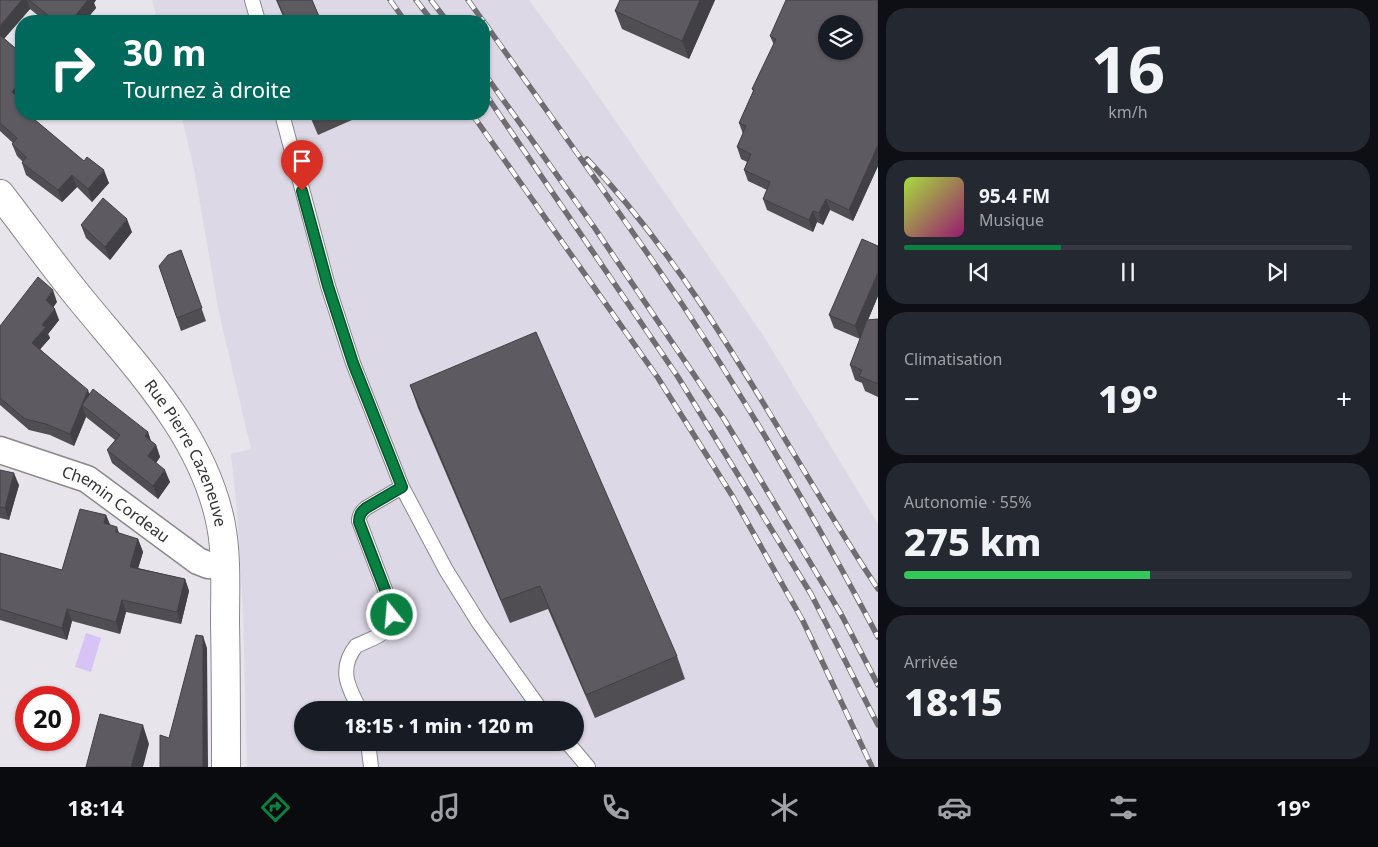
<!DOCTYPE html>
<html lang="fr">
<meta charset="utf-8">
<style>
body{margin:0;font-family:"Noto Sans",sans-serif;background:#242831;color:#f1f3f6;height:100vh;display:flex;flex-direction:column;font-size:19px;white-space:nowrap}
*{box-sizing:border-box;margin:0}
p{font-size:16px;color:#9ea1a6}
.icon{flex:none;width:28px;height:28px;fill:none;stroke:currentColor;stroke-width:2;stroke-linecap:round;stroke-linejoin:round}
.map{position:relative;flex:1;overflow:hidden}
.panel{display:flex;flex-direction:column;gap:8px;padding:8px;background:#0d0f14;width:500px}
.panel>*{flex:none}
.guide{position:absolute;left:15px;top:15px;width:475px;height:105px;border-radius:20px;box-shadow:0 1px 4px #0004;background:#00695c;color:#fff;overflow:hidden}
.fabs{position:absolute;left:818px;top:15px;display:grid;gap:10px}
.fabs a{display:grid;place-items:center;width:45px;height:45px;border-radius:50%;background:#171b24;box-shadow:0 1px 4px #0004;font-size:25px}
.speed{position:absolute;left:15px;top:686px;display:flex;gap:10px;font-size:25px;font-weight:700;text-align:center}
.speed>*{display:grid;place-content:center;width:65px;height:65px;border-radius:50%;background:#171b24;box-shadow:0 1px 4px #0004;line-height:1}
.speed .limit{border:8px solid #d22;background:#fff;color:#111}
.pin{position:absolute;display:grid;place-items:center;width:42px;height:42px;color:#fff;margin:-51px -21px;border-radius:50% 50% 50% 0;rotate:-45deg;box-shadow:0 0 5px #0007}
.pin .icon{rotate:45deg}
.me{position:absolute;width:55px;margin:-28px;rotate:343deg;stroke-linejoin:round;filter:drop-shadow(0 0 4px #0008)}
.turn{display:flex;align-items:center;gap:18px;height:105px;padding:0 25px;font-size:22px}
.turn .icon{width:65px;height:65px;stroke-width:2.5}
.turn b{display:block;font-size:35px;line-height:42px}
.big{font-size:38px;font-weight:800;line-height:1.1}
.panel .widget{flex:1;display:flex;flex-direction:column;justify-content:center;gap:8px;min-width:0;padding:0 18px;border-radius:20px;background:#242831}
.panel .dial{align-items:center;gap:0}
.dial b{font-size:65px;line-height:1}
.song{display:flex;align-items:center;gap:15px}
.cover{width:60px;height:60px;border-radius:8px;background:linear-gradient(135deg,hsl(80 70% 55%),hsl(320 70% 35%))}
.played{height:5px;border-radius:2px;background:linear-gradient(90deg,#0b8043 35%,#363941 35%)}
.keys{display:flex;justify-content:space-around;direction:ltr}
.heat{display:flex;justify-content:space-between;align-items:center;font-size:28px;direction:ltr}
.charge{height:8px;border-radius:4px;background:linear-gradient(90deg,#34c759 55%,#363941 0)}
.trip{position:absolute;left:294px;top:701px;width:290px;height:50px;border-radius:25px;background:#171b24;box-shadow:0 1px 4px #0004;font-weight:800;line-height:50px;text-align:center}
.tab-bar{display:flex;height:80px;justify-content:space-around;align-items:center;background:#090b0e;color:#9ea1a6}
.tab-bar .icon{width:35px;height:35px}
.tab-bar .on{color:#0b8043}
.tab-bar b{font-size:22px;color:#f1f3f6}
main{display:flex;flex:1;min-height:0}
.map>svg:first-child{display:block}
.built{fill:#ddd8e5;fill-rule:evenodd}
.water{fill:#d7c3f5}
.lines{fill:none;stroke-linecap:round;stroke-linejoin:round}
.lane-casing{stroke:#8a888d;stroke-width:16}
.street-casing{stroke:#8a888d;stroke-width:29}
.secondary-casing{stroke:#8a888d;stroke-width:30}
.lane{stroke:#fff;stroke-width:14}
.street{stroke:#fff;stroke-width:26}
.secondary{stroke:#fff;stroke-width:28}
.rail-casing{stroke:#6f6d71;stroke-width:5.5}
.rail{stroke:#fff;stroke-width:4;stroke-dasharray:11;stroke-linecap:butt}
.wall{fill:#504e53}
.shaded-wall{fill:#414044}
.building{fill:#5d5b61;stroke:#414044;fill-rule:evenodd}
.route-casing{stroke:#07532c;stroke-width:12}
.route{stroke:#0b8043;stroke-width:9}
.labels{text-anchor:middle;stroke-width:5;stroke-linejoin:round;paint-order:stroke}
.street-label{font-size:16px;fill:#333235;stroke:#fff}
</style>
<main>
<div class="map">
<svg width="878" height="767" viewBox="0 0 878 767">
<rect width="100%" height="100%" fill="#e7e5eb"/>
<!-- built -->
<path class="built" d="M152 0H529L590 84 763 335 878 524V767H247L243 612 237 511 231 454 251 449 219 313 194 169 181 114H484V21H158ZM302 710H575V742H302Z"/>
<!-- water -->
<path class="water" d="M86 633 101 638 91 672 75 667Z"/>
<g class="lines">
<!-- lane casing -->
<g class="lane-casing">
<path id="lane" d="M252 0 258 21
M282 114 328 286 353 363 402 487 366 508C361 512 359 515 359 521L392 608C394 635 374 637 356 646 338 669 348 687 360 710
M402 487 446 570 479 623 541 710
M368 742 371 767
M567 742 588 767"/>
</g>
<!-- street casing -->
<g class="street-casing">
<g id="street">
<path id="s1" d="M0 450 87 479 198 561 208 565 225 566"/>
</g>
</g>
<!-- secondary casing -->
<g class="secondary-casing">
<g id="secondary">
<path id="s2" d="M0 194C28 230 54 267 83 302 138 369 204 437 221 525 227 557 225 591 225 623 226 671 226 719 226 767"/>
</g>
</g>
<!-- lane -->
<use href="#lane" class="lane"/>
<!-- street -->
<use href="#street" class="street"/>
<!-- secondary -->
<use href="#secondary" class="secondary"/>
<!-- rail casing -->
<g class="rail-casing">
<path id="rail" d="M390 0 405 21
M416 0 432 21
M431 0 447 21
M468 0 483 21
M484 22C550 116 618 209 682 304 753 412 818 523 878 637
M484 73 594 227 724 419 841 614 878 685
M484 92 678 377 811 594 878 725
M472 114 658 378 733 497 803 621 872 767
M587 159C707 285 782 445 878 589"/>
</g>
<!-- rail -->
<use href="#rail" class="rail"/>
</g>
<!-- wall -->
<path class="wall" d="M0 0H96L94 3 96 8 85 21H45L30 9 4 39 21 53V114H29L30 116 109 183 92 202 77 187 62 202 26 175 22 163 23 162 17 156 12 144 13 143 0 131Z
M276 0H312L321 21H285Z
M620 0H715L689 59 622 29 615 11Z
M878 0V166L853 221 830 210 823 225 817 222 813 232 767 210 763 199 767 190 748 181 744 170 747 162 741 159 737 147 743 134 739 123 753 91 752 89 774 45 770 36Z
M309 114H360L361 116 318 135Z
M81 225 132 232 110 260 86 238Z
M181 250 206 321 181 331 159 266Z
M878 296 868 320 878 319V397L865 391 862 383 855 380 850 365 860 339 834 328 829 315Z
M57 302 53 307 59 320 48 334 50 338 40 349 90 394 148 432 151 441 156 445 160 457 156 463 170 482 158 499 112 463 107 450 115 440 86 417 74 446 50 435 29 430 0 405V326Z
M410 385 677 656 685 679 595 718 548 609 510 623 418 408Z
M0 470 19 485 9 520 0 518Z
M106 515 110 525 119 534 138 539 143 552 138 568 185 579 189 591 181 624 126 612 120 634 72 621 67 640 0 620V553L62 570Z"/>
<!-- shaded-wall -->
<path class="shaded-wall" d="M22 0H27L30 9 0 43V26Z
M88 0H96L94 3 96 8 85 21H71Z
M700 0H715L689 59 682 41Z
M21 81V99L17 104 12 92Z
M878 145V166L853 221 849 210Z
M104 170 109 183 92 202 88 189Z
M72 175 77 187 62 202 58 190Z
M826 199 830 210 823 225 819 213Z
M813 211 817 222 813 232 809 220Z
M127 219 132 232 110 260 105 247Z
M878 272V296L860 339 855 326Z
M53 290 57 302 50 312 46 300Z
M55 309 59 320 48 334 50 338 36 354 32 343 42 325Z
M88 390 92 401 82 405Z
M82 406 86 417 74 446 70 434Z
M148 432 152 445 145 436Z
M156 445 160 457 152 469 148 456Z
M165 470 170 482 158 499 153 486Z
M14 473 19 485 9 520 5 508Z
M106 515 111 527 104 523Z
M117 527 121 539 116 532Z
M138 539 143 552 135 579 130 567Z
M185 579 189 591 181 624 177 612Z
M122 600 126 612 120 634 116 622Z
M67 609 72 621 67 640 62 628Z
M203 636 207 648 208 767H203Z
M143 725 149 744 143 767H131Z"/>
<!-- building -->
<path class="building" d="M0 0H22L0 26Z
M29 0H88L71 21H55Z
M277 0H312L321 21H286Z
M620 0H700L682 41 615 11Z
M786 0H878V145L849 210 826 199 819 213 813 211 809 220 763 199 770 182 744 170 751 154 737 147 746 126 739 123 754 90 752 89 776 39 770 36ZM826 24H854V51H826Z
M0 35 21 53V81L12 92 21 100V114H28L84 161 87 157 104 170 88 189 72 175 58 190 22 163 26 157 12 144 17 138 0 123Z
M310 114H322L312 118Z
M103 198 127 219 105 247 81 225Z
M862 239 878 246V272L855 326 829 315Z
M181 250 202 308 177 318 159 266 168 255Z
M38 277 53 290 46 300 55 309 42 325 46 327 32 343 88 390 70 434 46 424 25 419 0 398V326Z
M878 319V384L859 376 862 370 850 365 867 320Z
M536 332 677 656 586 695 540 586 501 600 410 385Z
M93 389 148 432 145 436 156 445 148 456 165 470 153 486 107 450 120 435 82 405Z
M0 470 14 473 5 508 0 507Z
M80 509 106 515 104 523 117 527 116 532 138 539 130 567 185 579 177 612 122 600 116 622 67 609 62 628 0 609V553L62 570Z
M196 635 203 636V767H160V735L169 738Z
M100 714 143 725 131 767H86Z"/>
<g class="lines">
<!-- route casing -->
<g class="route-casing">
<path id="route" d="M302 191 328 286 353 363 402 487 366 508C361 512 359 515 359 522L392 608V615"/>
</g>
<!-- route -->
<use href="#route" class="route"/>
</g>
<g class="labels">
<!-- street labels -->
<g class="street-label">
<text dy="6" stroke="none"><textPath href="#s2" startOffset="321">Rue Pierre Cazeneuve</textPath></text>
<text dy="6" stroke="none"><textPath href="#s1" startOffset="129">Chemin Cordeau</textPath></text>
</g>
</g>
</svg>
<div class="fabs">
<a><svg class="icon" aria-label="layers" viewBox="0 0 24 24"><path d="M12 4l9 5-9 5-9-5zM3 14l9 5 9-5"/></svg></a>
</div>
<div class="speed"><div class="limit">20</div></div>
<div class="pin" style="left:302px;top:191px;background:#d93025"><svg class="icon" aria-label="arrive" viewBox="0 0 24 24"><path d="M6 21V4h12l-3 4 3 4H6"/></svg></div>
<svg class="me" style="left:392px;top:615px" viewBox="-20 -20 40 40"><circle r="17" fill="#0b8043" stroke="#fff" stroke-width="3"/><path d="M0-11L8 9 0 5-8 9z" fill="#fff"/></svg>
<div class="trip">18:15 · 1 min · 120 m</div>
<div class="guide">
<div class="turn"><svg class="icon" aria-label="right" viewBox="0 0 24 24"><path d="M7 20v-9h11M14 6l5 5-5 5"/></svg><div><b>30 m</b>Tournez à droite</div></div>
</div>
</div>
<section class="panel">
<div class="widget dial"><b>16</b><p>km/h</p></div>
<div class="widget">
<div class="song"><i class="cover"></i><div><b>95.4 FM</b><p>Musique</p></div></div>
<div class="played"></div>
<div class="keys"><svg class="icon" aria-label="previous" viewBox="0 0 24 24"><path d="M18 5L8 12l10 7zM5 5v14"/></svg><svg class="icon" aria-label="pause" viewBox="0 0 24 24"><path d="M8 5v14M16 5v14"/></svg><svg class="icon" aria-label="next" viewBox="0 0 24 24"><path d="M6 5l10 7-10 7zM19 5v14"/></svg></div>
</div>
<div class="widget"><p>Climatisation</p>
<div class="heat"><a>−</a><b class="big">19°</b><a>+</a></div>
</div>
<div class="widget"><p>Autonomie · 55%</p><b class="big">275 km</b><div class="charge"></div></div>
<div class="widget"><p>Arrivée</p><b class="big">18:15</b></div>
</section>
</main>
<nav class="tab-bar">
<b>18:14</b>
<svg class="icon on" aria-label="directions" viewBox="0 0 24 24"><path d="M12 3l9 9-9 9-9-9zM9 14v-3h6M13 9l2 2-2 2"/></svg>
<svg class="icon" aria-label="music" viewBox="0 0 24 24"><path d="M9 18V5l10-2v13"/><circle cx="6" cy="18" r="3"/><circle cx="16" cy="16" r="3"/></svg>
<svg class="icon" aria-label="phone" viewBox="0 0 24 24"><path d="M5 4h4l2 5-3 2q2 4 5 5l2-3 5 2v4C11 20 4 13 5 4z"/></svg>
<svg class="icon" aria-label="climate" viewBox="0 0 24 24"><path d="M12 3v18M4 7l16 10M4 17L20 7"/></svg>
<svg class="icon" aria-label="car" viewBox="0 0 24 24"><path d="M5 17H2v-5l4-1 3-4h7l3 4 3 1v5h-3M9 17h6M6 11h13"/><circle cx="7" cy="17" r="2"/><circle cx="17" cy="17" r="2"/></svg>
<svg class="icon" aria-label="filters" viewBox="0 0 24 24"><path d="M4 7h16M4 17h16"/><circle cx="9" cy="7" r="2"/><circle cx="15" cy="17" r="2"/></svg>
<b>19°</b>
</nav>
